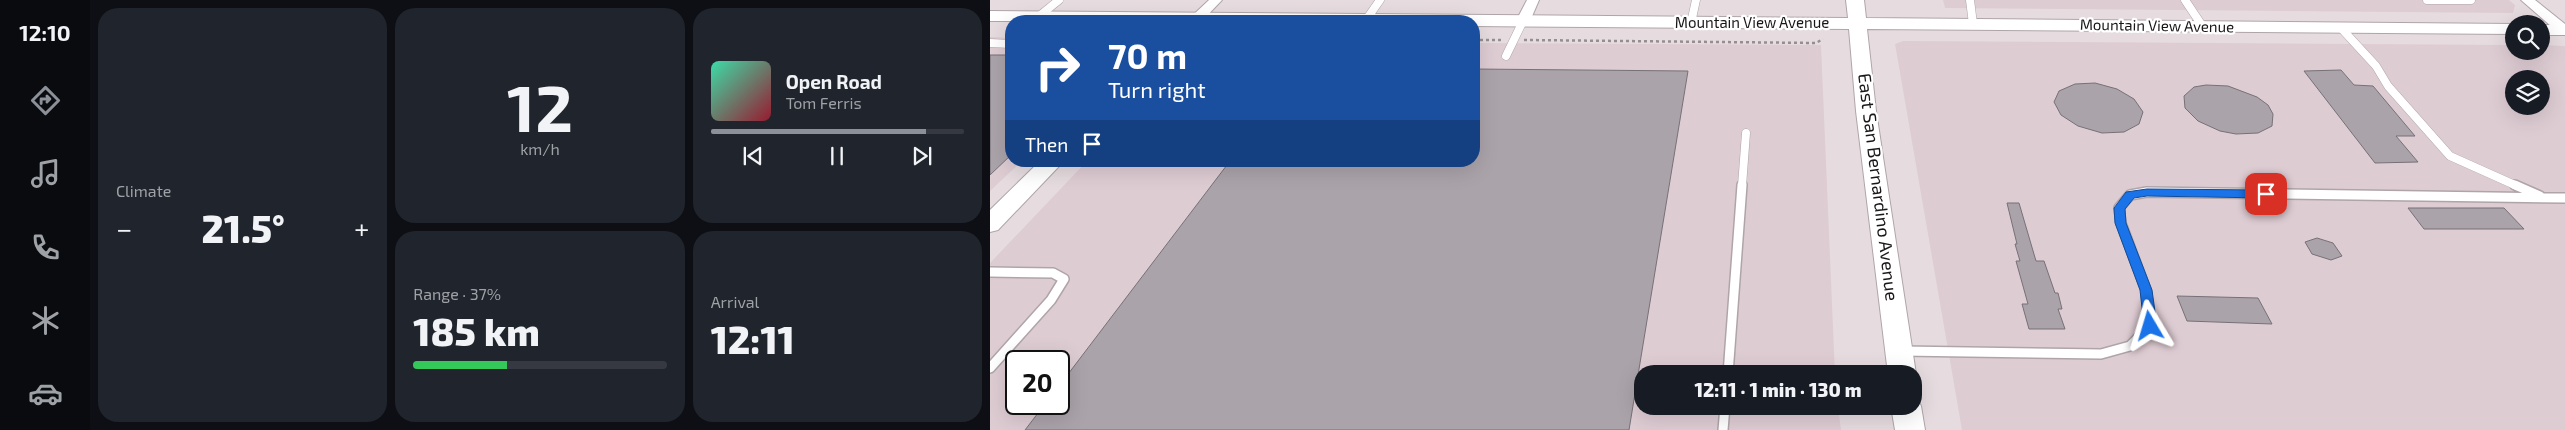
<!DOCTYPE html>
<meta charset="utf-8">
<style>
body{margin:0;font-family:"Exo 2",sans-serif;background:#20242c;color:#f1f3f6;height:100vh;display:flex;flex-direction:column;font-size:19px;white-space:nowrap}
*{box-sizing:border-box;margin:0}
p{font-size:16px;color:#9ea1a6}
.icon{flex:none;width:28px;height:28px;fill:none;stroke:currentColor;stroke-width:2;stroke-linecap:round;stroke-linejoin:round}
.map{position:relative;flex:1;overflow:hidden}
.drawer{display:flex;flex-direction:column;gap:8px;padding:8px;background:#0d0f14;width:900px}
.drawer>*{flex:none}
.hud{position:absolute;left:15px;top:15px;width:475px;height:152px;border-radius:20px;box-shadow:0 5px 20px #0002;background:#1a4fa0;color:#fff;overflow:hidden}
.buttons{position:absolute;left:1515px;top:15px;display:grid;gap:10px}
.buttons a{display:grid;place-items:center;width:45px;height:45px;border-radius:50%;background:#171b24;box-shadow:0 5px 20px #0002;font-size:25px}
.speed{position:absolute;left:15px;top:350px;display:flex;gap:10px;font-size:25px;font-weight:700;text-align:center}
.speed>*{display:grid;place-content:center;width:65px;height:65px;border-radius:50%;background:#171b24;box-shadow:0 5px 20px #0002;line-height:1}
.speed .limit{border:2px solid #111;border-radius:8px;background:#fff;color:#111}
.pin{position:absolute;display:grid;place-items:center;width:42px;height:42px;color:#fff;margin:-21px;border-radius:10px;box-shadow:0 2px 8px #0006}
.me{position:absolute;width:55px;margin:-28px;rotate:353deg;stroke-linejoin:round;filter:drop-shadow(0 0 4px #0008)}
.turn{display:flex;align-items:center;gap:18px;height:105px;padding:0 20px;font-size:22px}
.turn .icon{width:65px;height:65px;stroke-width:2.5}
.turn b{display:block;font-size:35px;line-height:42px}
.then{display:flex;align-items:center;height:48px;padding:0 20px;background:#0003;gap:10px;font-size:19px}
.big{font-size:38px;font-weight:800;line-height:1.1}
.drawer .widget{flex:1;display:flex;flex-direction:column;justify-content:center;gap:8px;min-width:0;padding:0 18px;border-radius:20px;background:#20242c}
.drawer .dial{align-items:center;gap:0}
.dial b{font-size:65px;line-height:1}
.song{display:flex;align-items:center;gap:15px}
.cover{width:60px;height:60px;border-radius:8px;background:linear-gradient(135deg,hsl(160 70% 55%),hsl(350 70% 35%))}
.played{height:5px;border-radius:2px;background:linear-gradient(90deg,#8c9099 85%,#363941 85%)}
.keys{display:flex;justify-content:space-around;direction:ltr}
.heat{display:flex;justify-content:space-between;align-items:center;font-size:28px;direction:ltr}
.charge{height:8px;border-radius:4px;background:linear-gradient(90deg,#34c759 37%,#363941 0)}
.drawer .tiles{flex:1;display:grid;gap:8px;grid-template-columns:repeat(3,1fr)}
.widget:first-child{grid-row:span 2}
.trip{position:absolute;left:644px;top:365px;width:288px;height:50px;border-radius:20px;background:#171b24;box-shadow:0 5px 20px #0002;font-weight:800;line-height:50px;text-align:center}
main{display:flex;flex:1;min-height:0}
.menu{display:flex;flex-direction:column;width:90px;justify-content:space-around;align-items:center;background:#090b0e;color:#9ea1a6}
.menu .icon{width:35px;height:35px}
.menu .current{color:#8c9099}
.menu b{font-size:22px;color:#f1f3f6}
.map>svg:first-child{display:block}
.built{fill:#deccd3;fill-rule:evenodd}
.building{fill:#aaa3aa;stroke:#777177}
.lines{fill:none;stroke-linecap:round;stroke-linejoin:round}
.lane-far1-casing{stroke:#afa5a9;stroke-width:9}
.lane-casing{stroke:#afa5a9;stroke-width:12}
.street-casing{stroke:#afa5a9;stroke-width:2}
.secondary-casing{stroke:#afa5a9;stroke-width:2}
.path{stroke:#958e91;stroke-width:2.5;stroke-dasharray:3 3;stroke-linecap:butt}
.lane-far1{stroke:#fff;stroke-width:8}
.lane{stroke:#fff;stroke-width:9}
.street{fill:#fff;fill-rule:evenodd}
.secondary{fill:#fff;fill-rule:evenodd}
.route{fill:#1a73e8;stroke:#114b97}
.labels{text-anchor:middle;stroke-width:4.5;stroke-linejoin:round;paint-order:stroke}
.far-street-label{font-size:15px;fill:#191617;stroke:#fff}
.street-label{font-size:18px;fill:#191617;stroke:#fff}
</style>
<main>
<nav class="menu">
<b>12:10</b>
<svg class="icon current" aria-label="directions" viewBox="0 0 24 24"><path d="M12 3l9 9-9 9-9-9zM9 14v-3h6M13 9l2 2-2 2"/></svg>
<svg class="icon" aria-label="music" viewBox="0 0 24 24"><path d="M9 18V5l10-2v13"/><circle cx="6" cy="18" r="3"/><circle cx="16" cy="16" r="3"/></svg>
<svg class="icon" aria-label="phone" viewBox="0 0 24 24"><path d="M5 4h4l2 5-3 2q2 4 5 5l2-3 5 2v4C11 20 4 13 5 4z"/></svg>
<svg class="icon" aria-label="climate" viewBox="0 0 24 24"><path d="M12 3v18M4 7l16 10M4 17L20 7"/></svg>
<svg class="icon" aria-label="car" viewBox="0 0 24 24"><path d="M5 17H2v-5l4-1 3-4h7l3 4 3 1v5h-3M9 17h6M6 11h13"/><circle cx="7" cy="17" r="2"/><circle cx="17" cy="17" r="2"/></svg>
</nav>
<section class="drawer">
<div class="tiles">
<div class="widget"><p>Climate</p>
<div class="heat"><a>−</a><b class="big">21.5°</b><a>+</a></div>
</div>
<div class="widget dial"><b>12</b><p>km/h</p></div>
<div class="widget">
<div class="song"><i class="cover"></i><div><b>Open Road</b><p>Tom Ferris</p></div></div>
<div class="played"></div>
<div class="keys"><svg class="icon" aria-label="previous" viewBox="0 0 24 24"><path d="M18 5L8 12l10 7zM5 5v14"/></svg><svg class="icon" aria-label="pause" viewBox="0 0 24 24"><path d="M8 5v14M16 5v14"/></svg><svg class="icon" aria-label="next" viewBox="0 0 24 24"><path d="M6 5l10 7-10 7zM19 5v14"/></svg></div>
</div>
<div class="widget"><p>Range · 37%</p><b class="big">185 km</b><div class="charge"></div></div>
<div class="widget"><p>Arrival</p><b class="big">12:11</b></div>
</div>
</section>
<div class="map">
<svg width="1575" height="430" viewBox="0 0 1575 430">
<rect width="100%" height="100%" fill="#e6dce0"/>
<!-- built -->
<path class="built" d="M953 0H1519L1525 5 1523 13 955 8Z
M0 37 21 38V161H32L0 191Z
M913 41 1524 45V51H1551V45L1575 46V430H972L905 44ZM1524 79H1551V106H1524Z
M484 43 831 45 845 374H652V406H848L851 430H0V263L97 161H484ZM26 361H69V404H26Z"/>
<!-- building -->
<path class="building" d="M0 55H21V155L0 175Z
M484 69 698 71 639 430H35L55 404H69V386L240 161H484Z
M1351 70 1364 85 1383 86 1425 136H1406L1428 162 1385 163 1314 71Z
M1105 83 1127 89 1144 99 1153 112 1149 124 1134 132 1112 133 1088 126 1071 115 1064 102 1069 91 1085 84Z
M1216 85 1238 86 1267 97 1278 105 1283 114 1282 126 1268 133 1246 134 1230 131 1208 121 1195 108 1194 96 1204 87Z
M1017 203H1029L1046 261H1054L1065 293H1068L1072 309H1068L1075 329H1039L1032 304H1038L1026 261H1030L1025 244H1027Z
M1418 208H1514L1534 229H1434Z
M1327 238 1343 243 1352 256 1341 260 1322 254 1315 242Z
M1187 296 1268 298 1282 324 1197 321Z"/>
<g class="lines">
<!-- lane-far1 casing -->
<g class="lane-far1-casing">
<path id="lane-far1" d="M980 0 983 24
M1195 0 1213 27
M1437 0H1481
M48 17 69 0
M376 20 390 0
M701 23 706 0
M1351 28 1386 66 1398 86 1460 156 1527 186
M0 43 21 44
M516 56 533 21
M752 186 756 133"/>
</g>
<!-- lane casing -->
<g class="lane-casing">
<path id="lane" d="M1525 185 1550 196
M0 272 63 273 74 279 61 300 0 368
M912 351 1111 354 1140 346 1160 326 1156 290 1131 223 1129 208 1140 195 1157 192 1575 198
M738 374 752 185
M733 430 735 406"/>
</g>
<!-- street casing -->
<g class="street-casing">
<path id="street" d="M219 0H232L212 21H202V16Z
M537 0H549L540 21 533 25 526 21Z
M1531 0H1545L1575 24V34L1569 33Z"/>
</g>
<!-- secondary casing -->
<g class="secondary-casing">
<path id="secondary" d="M856 0H874L876 18 1525 24 1524 34 877 29 886 111 926 374 922 381V374H898L866 111 859 29 484 26V21H0V11L858 18Z
M1551 25H1575V35H1551Z
M50 161H74L8 230 0 232V210Z
M922 396 926 397 931 406 935 430H905L901 406H922Z"/>
</g>
<!-- path -->
<path class="path" d="M484 40H513
M534 40 826 43 833 39"/>
<!-- lane-far1 -->
<use href="#lane-far1" class="lane-far1"/>
<!-- lane -->
<use href="#lane" class="lane"/>
<!-- street -->
<use href="#street" class="street"/>
<!-- secondary -->
<use href="#secondary" class="secondary"/>
</g>
<!-- route -->
<path class="route" d="M1157 189 1276 190 1282 194 1276 198 1157 196 1144 198 1135 209 1136 223 1162 290 1167 326 1160 331 1154 326 1150 290 1125 223 1124 208 1136 192Z"/>
<g class="labels">
<!-- far-street labels -->
<g class="far-street-label">
<text x="762" y="28">Mountain View Avenue</text>
<text transform="translate(1167 26) rotate(1)" y="5">Mountain View Avenue</text>
</g>
<!-- street labels -->
<g class="street-label">
<text transform="translate(888 187) rotate(83)" y="6">East San Bernardino Avenue</text>
</g>
</g>
</svg>
<div class="buttons">
<a><svg class="icon" aria-label="search" viewBox="0 0 24 24"><circle cx="10" cy="10" r="6"/><path d="M15 15l6 6"/></svg></a>
<a><svg class="icon" aria-label="layers" viewBox="0 0 24 24"><path d="M12 4l9 5-9 5-9-5zM3 14l9 5 9-5"/></svg></a>
</div>
<div class="speed"><div class="limit">20</div></div>
<div class="pin" style="left:1276px;top:194px;background:#d93025"><svg class="icon" aria-label="arrive" viewBox="0 0 24 24"><path d="M6 21V4h12l-3 4 3 4H6"/></svg></div>
<svg class="me" style="left:1160px;top:326px" viewBox="-20 -20 40 40"><path d="M0-17L14 15 0 8-14 15z" fill="#1a73e8" stroke="#fff" stroke-width="4"/></svg>
<div class="trip">12:11 · 1 min · 130 m</div>
<div class="hud">
<div class="turn"><svg class="icon" aria-label="right" viewBox="0 0 24 24"><path d="M7 20v-9h11M14 6l5 5-5 5"/></svg><div><b>70 m</b>Turn right</div></div>
<div class="then">Then<svg class="icon" aria-label="arrive" viewBox="0 0 24 24"><path d="M6 21V4h12l-3 4 3 4H6"/></svg></div>
</div>
</div>
</main>
